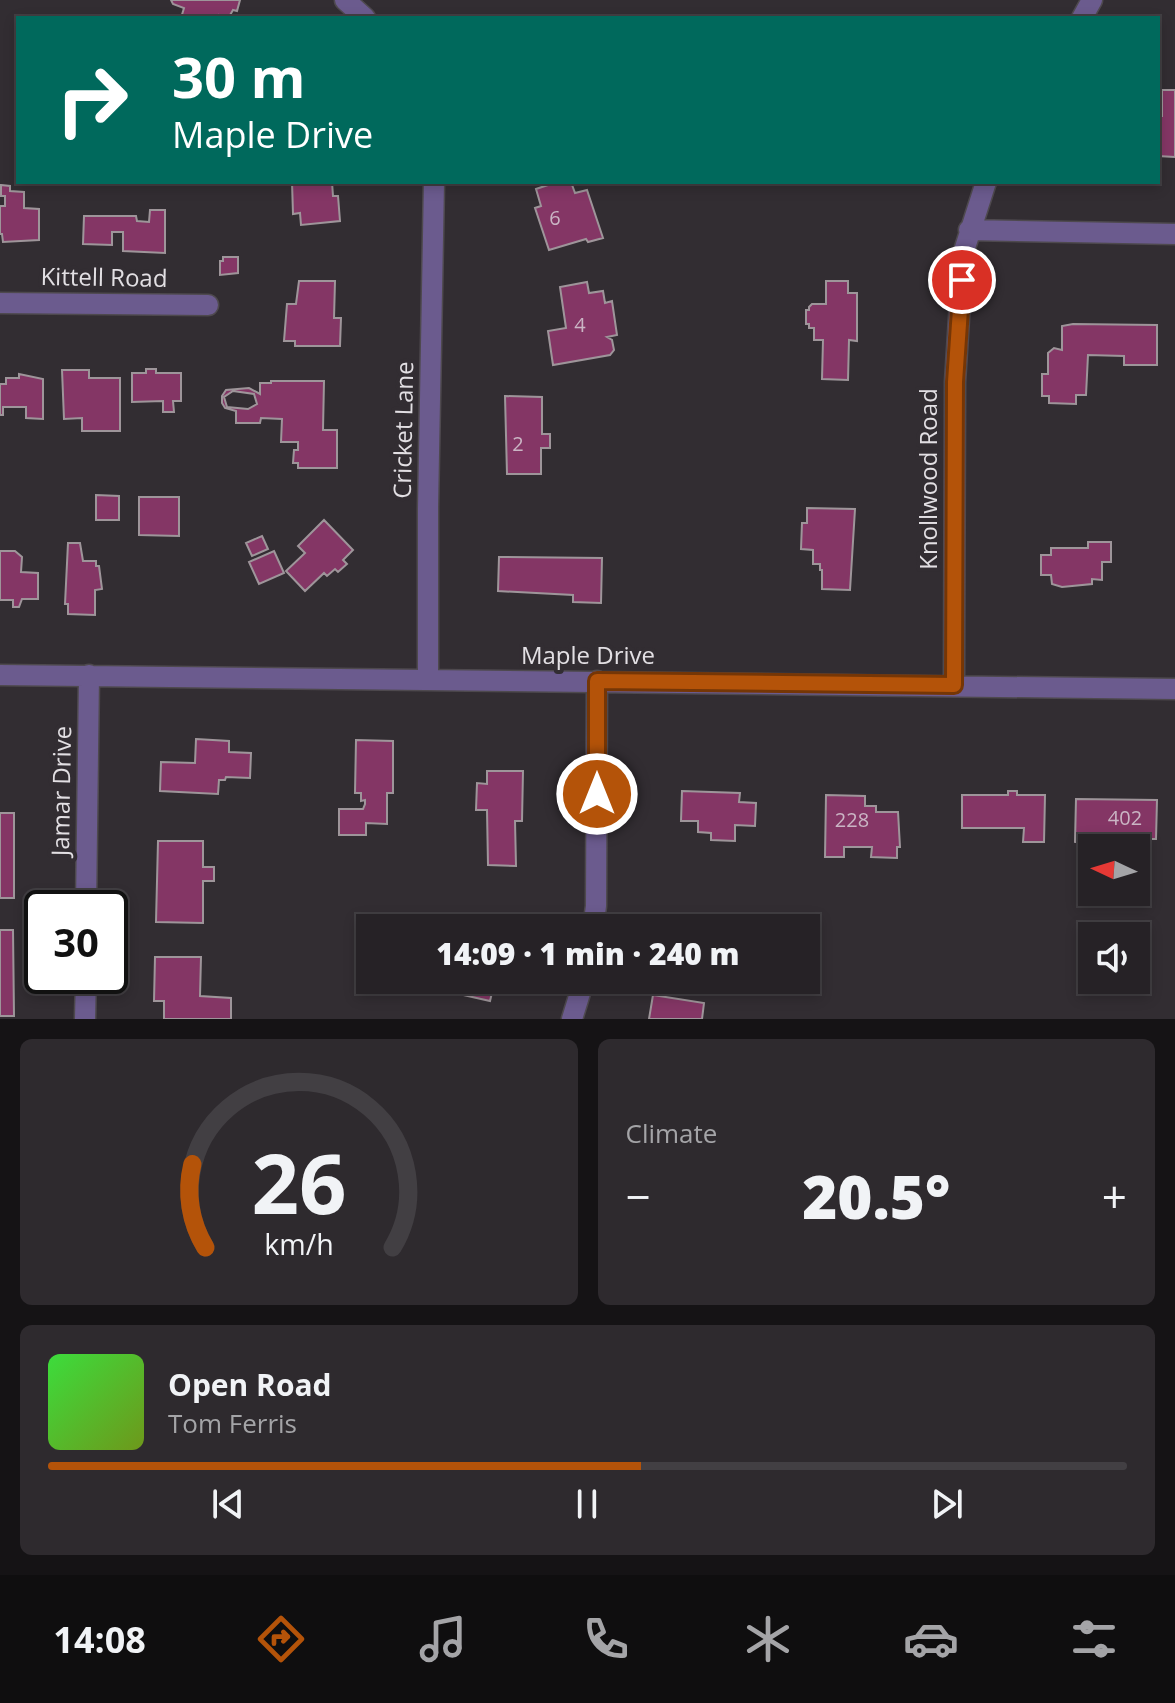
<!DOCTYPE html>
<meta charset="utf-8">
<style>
body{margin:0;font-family:"Open Sans",sans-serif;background:#2e2a2e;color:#f1f3f6;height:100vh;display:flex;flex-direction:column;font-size:30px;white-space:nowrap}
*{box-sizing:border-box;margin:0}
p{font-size:26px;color:#a4a4a7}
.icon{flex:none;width:44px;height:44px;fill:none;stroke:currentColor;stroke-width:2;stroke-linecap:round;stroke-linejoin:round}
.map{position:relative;height:1019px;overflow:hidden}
.details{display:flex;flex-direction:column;gap:20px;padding:20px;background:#151315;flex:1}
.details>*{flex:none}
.banner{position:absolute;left:16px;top:16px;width:1144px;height:168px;border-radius:0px;box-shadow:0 4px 12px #0003,0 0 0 2px #423f43;background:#00695c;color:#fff;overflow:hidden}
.needle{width:52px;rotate:274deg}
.controls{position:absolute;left:1078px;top:834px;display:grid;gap:16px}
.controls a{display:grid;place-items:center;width:72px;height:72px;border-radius:0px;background:#262226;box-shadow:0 4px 12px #0003,0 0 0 2px #423f43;font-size:40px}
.speed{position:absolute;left:24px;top:890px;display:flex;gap:16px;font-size:40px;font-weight:700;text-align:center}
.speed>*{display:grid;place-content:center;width:104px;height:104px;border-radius:50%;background:#262226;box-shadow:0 4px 12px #0003,0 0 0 2px #423f43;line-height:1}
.speed .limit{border:4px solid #111;border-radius:12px;background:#fff;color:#111}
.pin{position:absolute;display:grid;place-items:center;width:68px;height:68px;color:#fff;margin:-34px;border:4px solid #fff;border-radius:50%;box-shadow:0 2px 8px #0007}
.me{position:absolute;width:88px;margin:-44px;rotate:0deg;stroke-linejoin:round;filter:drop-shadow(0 0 6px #0008)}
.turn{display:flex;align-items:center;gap:28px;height:168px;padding:0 24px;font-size:36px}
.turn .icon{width:104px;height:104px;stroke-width:2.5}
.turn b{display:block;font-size:56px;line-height:68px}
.big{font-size:60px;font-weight:800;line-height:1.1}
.details .tile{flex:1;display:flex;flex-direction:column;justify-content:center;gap:12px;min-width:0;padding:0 28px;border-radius:12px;background:#2e2a2e}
.details .dial{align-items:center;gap:0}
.dial svg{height:208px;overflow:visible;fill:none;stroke:#423f43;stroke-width:7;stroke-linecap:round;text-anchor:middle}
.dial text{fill:#f1f3f6;stroke:none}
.song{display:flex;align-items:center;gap:24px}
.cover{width:96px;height:96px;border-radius:12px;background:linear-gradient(135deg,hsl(120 70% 55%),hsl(80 70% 35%))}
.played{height:8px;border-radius:4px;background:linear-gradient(90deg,#b45309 55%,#423f43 55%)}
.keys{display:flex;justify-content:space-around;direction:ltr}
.heat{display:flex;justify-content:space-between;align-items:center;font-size:44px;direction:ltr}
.details .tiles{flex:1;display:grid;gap:20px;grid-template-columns:1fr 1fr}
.tile:last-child{grid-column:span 2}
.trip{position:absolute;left:356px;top:914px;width:464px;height:80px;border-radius:0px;background:#262226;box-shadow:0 4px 12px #0003,0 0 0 2px #423f43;font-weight:800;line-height:80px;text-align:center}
.tab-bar{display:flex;height:128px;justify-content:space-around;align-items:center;background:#0f0e0f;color:#a4a4a7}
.tab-bar .icon{width:56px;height:56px}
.tab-bar .active{color:#b45309}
.tab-bar b{font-size:36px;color:#f1f3f6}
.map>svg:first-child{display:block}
.building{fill:#843665;stroke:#9e959a;stroke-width:2;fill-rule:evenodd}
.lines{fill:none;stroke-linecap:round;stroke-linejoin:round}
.minor-casing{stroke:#4e494e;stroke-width:23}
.minor{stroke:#6b5b8e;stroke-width:20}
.route-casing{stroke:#753606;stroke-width:20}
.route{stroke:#b45309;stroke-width:14}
.labels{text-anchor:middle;stroke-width:8;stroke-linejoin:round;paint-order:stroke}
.number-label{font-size:20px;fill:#cab5c4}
.street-label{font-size:24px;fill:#e2dfe3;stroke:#322d32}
</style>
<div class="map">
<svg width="1175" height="1019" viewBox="0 0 1175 1019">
<rect width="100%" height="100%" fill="#322d32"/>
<!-- building -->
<path class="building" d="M171 0H240L237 11 233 10 229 17 219 15V18H181L184 8 173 4Z
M1162 90H1175V157L1158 156V116H1162Z
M292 182H332L333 196H338L340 221 301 225 300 213 293 214Z
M557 182H571L575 193 587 190 603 238 588 242 586 239 549 250 535 208 541 206 536 189Z
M1 185 10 186V191L24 192V208L39 209V240L3 242 2 234H0V206H5V196H1Z
M150 210H165V253L123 251V232H112V245L83 244 84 216H136L137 221 149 222Z
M223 257H238V273L220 275V261H223Z
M299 281H335L334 318H341L340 346H295V341H284L287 304H296Z
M826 281H848V293H857V341L849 340 848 380 822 379 823 340H814V328H809V324H806V310H809V307L812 304H826Z
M587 282 589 293 603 291 605 303 612 301 617 335 607 337 612 340 614 350 610 355 553 365 548 331 566 328 560 287Z
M1073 324 1157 325V365H1124V356L1088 355 1086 395H1076V404L1049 403V396H1042V374H1048V353L1054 348 1062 350V326Z
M146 369H156V373H181V401H173L174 412H163V401L132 402V373H146Z
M62 370H89V378H120V431H82V418L64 419Z
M19 374 43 379V419L26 418V407H3V415H0V384H6V378H19Z
M271 381H324L323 430H337V468H298V463H293L294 450H298V442H281L282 419 261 418 260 423H236V411L225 408 222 403V396L226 390 249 388 260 394V383H271ZM233 391 254 394 257 404 248 409 227 407 224 397Z
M505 396 542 397V434H550V448H541V474H507Z
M96 495 119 496V520H96Z
M139 497H179V536L139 535Z
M807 508 855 509 850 590 822 589V570H820V564H813V550L801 549 802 523H807Z
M324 520 353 550 343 560 347 564 338 572 335 569 327 576 324 573 305 591 286 571 305 553 298 546Z
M262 536 268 549 252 556 246 543Z
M1088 542H1111V562H1102V580L1092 579V584L1062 587 1052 584 1051 575H1041V555H1051V548H1088Z
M68 543H80L83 561H96V566H99L102 589 95 590V615L68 614V604H65Z
M0 551H15L22 557 21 572 38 573V599H22L19 607H13V600H0Z
M274 551 284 573 259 584 249 562Z
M499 557 602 558 601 603 573 602V595L498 591Z
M196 739 229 741V752L251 753 250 778 226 777 225 780H219L218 794 160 791 161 762 195 763Z
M356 740 393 741V793H387V824L366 823V835H339V809H363L365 804V800L361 801V793H355Z
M487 771H523L522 821H515L516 866 488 865 487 810H476L477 783 487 784Z
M682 791 740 793 739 802 756 803 755 826 735 825V841L711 840V833L698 832V821H681Z
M1008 791H1017V795H1045L1044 842H1023L1024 828H962V795H1008Z
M826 795 865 796V806H876V812H898L900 847H897V858L871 857 872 847H844V857H825Z
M1076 799 1157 800 1156 839H1127V848H1101V841L1094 845 1075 842Z
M0 813H14V898H0Z
M158 841H203V867H214V881H203V923L156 922Z
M470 917 508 926 507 928H468Z
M0 930H13L14 1016H0Z
M155 957H201L200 996 231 998V1019H164V1001H154Z
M453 980H495L490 1001 450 992Z
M653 995 704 1003 702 1019H649Z"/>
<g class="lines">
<!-- minor casing -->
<g class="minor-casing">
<path id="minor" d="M345 0 365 18
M1082 18 1092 0
M969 230 1175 234
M0 303 208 305
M0 675 1175 689
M428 680V508L434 182
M954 685 955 382 963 254 986 182
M86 908 89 675
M593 928 596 906 597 681
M85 1019 86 976
M572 1019 584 980"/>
</g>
<!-- minor -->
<use href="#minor" class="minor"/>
</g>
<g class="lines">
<!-- route casing -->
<g class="route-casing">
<path id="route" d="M597 794V681L954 685 955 382 962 280"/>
</g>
<!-- route -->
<use href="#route" class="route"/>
</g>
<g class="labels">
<!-- number labels -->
<g class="number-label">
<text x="555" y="225">6</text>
<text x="580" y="332">4</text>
<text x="518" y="451">2</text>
<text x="1125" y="825">402</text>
<text x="852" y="827">228</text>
</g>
<!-- street labels -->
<g class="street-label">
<text transform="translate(104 278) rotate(1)" y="8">Kittell Road</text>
<text transform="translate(404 430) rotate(-89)" y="8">Cricket Lane</text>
<text transform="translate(929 479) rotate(-90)" y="8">Knollwood Road</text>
<text x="588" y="664">Maple Drive</text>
<text transform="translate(62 791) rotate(-89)" y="8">Jamar Drive</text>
</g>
</g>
</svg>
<div class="controls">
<a><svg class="needle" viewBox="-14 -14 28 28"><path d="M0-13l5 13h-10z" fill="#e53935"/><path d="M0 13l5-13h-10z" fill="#a4a4a7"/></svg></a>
<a><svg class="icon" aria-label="sound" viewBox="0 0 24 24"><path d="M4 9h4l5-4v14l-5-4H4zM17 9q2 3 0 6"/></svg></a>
</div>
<div class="speed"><div class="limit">30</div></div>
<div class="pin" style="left:962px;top:280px;background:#d93025"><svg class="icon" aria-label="arrive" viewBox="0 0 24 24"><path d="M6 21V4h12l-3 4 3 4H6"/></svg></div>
<svg class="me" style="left:597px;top:794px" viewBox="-20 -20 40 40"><circle r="17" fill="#b45309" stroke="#fff" stroke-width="3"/><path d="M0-11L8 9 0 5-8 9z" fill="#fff"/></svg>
<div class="trip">14:09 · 1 min · 240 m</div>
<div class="banner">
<div class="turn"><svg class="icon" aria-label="right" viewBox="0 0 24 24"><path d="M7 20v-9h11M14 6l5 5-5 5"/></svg><div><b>30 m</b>Maple Drive</div></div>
</div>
</div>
<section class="details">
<div class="tiles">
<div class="tile dial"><svg viewBox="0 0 100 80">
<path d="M14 69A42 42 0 1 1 86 69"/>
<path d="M14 69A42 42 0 0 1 9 37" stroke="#b45309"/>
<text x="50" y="56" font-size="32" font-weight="700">26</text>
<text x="50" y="72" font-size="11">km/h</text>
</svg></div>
<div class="tile"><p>Climate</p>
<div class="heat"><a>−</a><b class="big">20.5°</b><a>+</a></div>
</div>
<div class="tile">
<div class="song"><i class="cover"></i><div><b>Open Road</b><p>Tom Ferris</p></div></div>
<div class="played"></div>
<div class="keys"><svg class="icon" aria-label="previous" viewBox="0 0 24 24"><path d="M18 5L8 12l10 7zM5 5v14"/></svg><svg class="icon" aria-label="pause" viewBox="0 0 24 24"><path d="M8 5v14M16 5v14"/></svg><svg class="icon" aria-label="next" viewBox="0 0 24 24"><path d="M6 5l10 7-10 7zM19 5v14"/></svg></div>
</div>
</div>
</section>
<nav class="tab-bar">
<b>14:08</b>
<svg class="icon active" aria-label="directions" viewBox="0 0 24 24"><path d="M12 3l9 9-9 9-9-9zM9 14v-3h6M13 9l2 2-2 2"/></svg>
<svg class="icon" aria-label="music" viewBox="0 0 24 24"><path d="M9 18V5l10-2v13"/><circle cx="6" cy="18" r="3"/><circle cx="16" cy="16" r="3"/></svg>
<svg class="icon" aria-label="phone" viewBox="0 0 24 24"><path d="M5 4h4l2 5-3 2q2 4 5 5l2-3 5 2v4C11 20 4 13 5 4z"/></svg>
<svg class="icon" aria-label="climate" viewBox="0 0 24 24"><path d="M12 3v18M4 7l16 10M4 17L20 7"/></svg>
<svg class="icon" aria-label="car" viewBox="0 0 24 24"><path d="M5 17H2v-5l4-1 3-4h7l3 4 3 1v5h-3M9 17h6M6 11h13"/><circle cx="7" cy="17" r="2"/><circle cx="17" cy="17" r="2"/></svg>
<svg class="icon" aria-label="filters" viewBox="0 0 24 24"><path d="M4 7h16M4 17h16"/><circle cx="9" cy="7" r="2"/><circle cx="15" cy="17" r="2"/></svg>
</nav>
